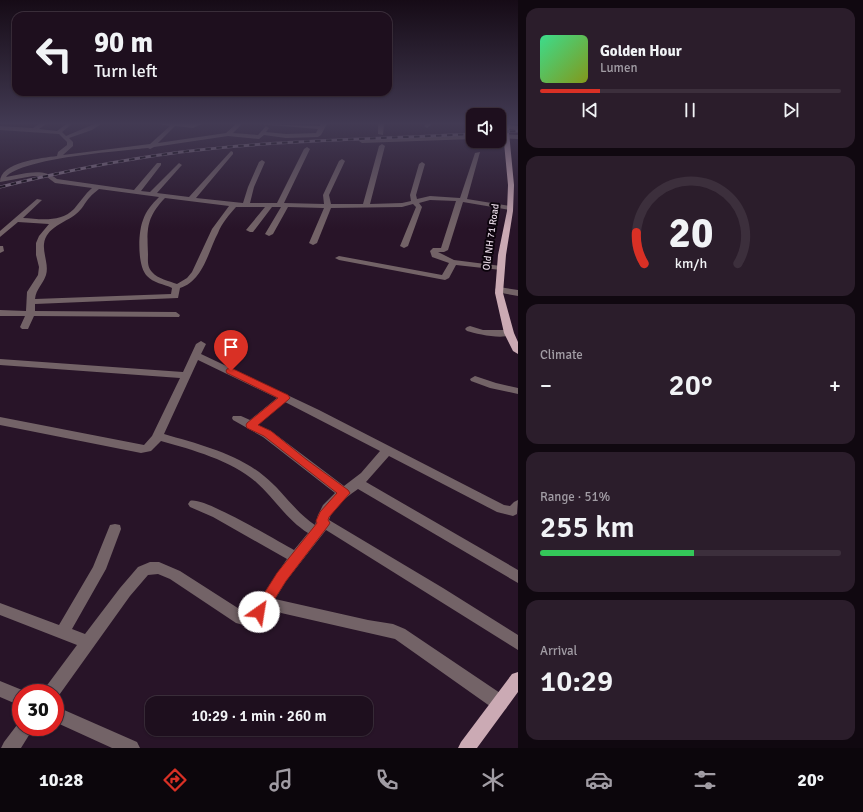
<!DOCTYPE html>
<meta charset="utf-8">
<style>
body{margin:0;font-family:Signika,sans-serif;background:#2b1d2b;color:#f1f3f6;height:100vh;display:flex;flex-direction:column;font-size:15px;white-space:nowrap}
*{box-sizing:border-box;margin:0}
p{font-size:13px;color:#a19ca4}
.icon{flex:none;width:22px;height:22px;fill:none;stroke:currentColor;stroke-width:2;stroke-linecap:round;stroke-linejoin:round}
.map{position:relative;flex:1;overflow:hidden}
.drawer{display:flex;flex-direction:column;gap:8px;padding:8px;background:#100810;width:345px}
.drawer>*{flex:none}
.guide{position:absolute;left:12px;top:12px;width:380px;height:84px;border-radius:12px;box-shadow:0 1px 3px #0004,0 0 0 1px #3c2f3c;background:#1e0f1e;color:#f1f3f6;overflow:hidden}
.buttons{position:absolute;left:466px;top:108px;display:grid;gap:8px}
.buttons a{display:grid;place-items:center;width:40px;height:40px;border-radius:8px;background:#1e0f1e;box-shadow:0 1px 3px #0004,0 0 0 1px #3c2f3c;font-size:20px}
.speed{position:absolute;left:12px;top:684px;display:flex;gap:8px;font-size:20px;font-weight:700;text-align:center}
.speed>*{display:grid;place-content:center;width:52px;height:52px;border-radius:50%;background:#1e0f1e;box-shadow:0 1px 3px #0004,0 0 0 1px #3c2f3c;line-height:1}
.speed .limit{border:6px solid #d22;background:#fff;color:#111}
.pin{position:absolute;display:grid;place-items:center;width:34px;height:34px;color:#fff;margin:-41px -17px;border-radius:50% 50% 50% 0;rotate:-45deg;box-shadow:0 0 4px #0007}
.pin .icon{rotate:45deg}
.me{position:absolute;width:44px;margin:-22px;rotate:32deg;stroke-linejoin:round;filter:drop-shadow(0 0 3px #0008)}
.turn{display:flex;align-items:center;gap:14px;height:84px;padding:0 16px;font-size:18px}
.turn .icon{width:52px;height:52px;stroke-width:2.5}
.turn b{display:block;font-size:28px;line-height:34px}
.big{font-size:30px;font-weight:600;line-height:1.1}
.drawer .tile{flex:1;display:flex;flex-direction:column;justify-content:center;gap:6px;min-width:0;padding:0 14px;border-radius:12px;background:#2b1d2b}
.drawer .dial{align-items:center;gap:0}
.dial svg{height:104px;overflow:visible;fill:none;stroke:#3c2f3c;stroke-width:7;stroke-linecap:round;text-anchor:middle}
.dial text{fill:#f1f3f6;stroke:none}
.song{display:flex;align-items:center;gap:12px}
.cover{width:48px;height:48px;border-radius:6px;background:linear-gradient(135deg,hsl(150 70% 55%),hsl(70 70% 35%))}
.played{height:4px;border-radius:2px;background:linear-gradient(90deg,#d93025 20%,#3c2f3c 20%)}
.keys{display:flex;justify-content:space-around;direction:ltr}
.heat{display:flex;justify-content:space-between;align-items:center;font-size:22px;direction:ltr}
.charge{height:6px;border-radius:3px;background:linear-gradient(90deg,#34c759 51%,#3c2f3c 0)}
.trip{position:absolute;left:145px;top:696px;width:228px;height:40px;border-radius:12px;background:#1e0f1e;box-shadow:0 1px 3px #0004,0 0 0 1px #3c2f3c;font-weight:600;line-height:40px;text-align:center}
.tab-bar{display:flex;height:64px;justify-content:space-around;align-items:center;background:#0c060c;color:#a19ca4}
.tab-bar .icon{width:28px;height:28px}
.tab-bar .selected{color:#d93025}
.tab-bar b{font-size:18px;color:#f1f3f6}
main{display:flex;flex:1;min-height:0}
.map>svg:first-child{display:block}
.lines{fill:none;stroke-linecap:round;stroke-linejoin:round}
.minor{fill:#736367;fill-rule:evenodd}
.major{fill:#cbaab4;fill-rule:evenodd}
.rail-casing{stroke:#897789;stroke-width:3}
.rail{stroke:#0c040c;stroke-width:2;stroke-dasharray:5.5;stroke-linecap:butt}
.route{fill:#d93025;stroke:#8d1f18}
.labels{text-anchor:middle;stroke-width:4;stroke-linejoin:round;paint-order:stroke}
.far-street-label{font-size:10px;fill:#ecddeb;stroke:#0c040c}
</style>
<main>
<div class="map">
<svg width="518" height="748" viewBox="0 0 518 748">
<rect width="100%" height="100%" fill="#281428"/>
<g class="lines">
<!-- minor -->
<path class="minor" d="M39 124H46L39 129 57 131 66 124H72L62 132 66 136 94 124H101L92 130 69 138 73 142V146L63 155 150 144 170 126 158 124H202L193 128 175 126 158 143 226 133 236 124H242L233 133 258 135 266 126 269 128 266 132 286 134 316 133 318 129 257 124 320 126 321 124H327L321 135 318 137 286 138 264 135 259 139 228 136 154 147 150 149 148 148C120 151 22 158 6 177 24 174 42 167 57 179L134 190 157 163H161V165L141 191 150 192 179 163 182 165 181 166 157 193 189 197 231 151 233 152V154L196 198 243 203 248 187 259 162 262 160 265 162 254 187 250 203H277L304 149 307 147 310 149 284 203 324 204 323 195 339 161 342 159 345 161 329 195 331 204H363L379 146 382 144 385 146 370 204 402 203 411 201 410 195 419 164 422 162 425 164 416 195 417 199 430 196 460 198 475 153 480 152 467 199 510 206 513 208 510 210 463 202 448 250 444 252H438L454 260 501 266 505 268 501 270 456 265 449 278 445 280 339 260 335 258 339 256 442 275 449 263 432 257 430 251 433 248H441L456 201 430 200 419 203 422 207 408 246 404 248 400 246 416 207 413 204 402 207 331 208 317 243 313 245 309 243 324 208 288 207 273 234 269 236 265 234 281 207H272L253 232H250L246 230 265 207H236C229 215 222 223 218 233 208 252 203 281 180 288L178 298 35 304V311L176 312 180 315 179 317 34 316 28 329H22L20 327 25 316H0V310L26 311 27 292 38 275 39 267 36 255V243L39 236 49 224 18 222 0 237V231L37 199 42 200 23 218C40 219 60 223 74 209 80 202 85 194 92 188L55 183 47 177 33 176 0 182C0 162 42 158 57 156L58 152 67 145V142L59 134 0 130V126L33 128ZM99 189 159 197C152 204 146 211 143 220 138 232 137 266 147 276 153 283 164 284 172 288L171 294 35 299C36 289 43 284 46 275 49 265 43 254 44 244 46 227 65 223 76 214 82 210 85 202 90 197 92 194 96 192 99 189ZM165 198 229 206 212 229 192 272 187 278 177 284C169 281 158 279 152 272 147 267 148 260 148 254 147 229 146 218 165 198Z
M378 124H384L383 135 378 134Z
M426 124H432L427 128 424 126Z
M507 125 518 126V130L505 128 504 127Z
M499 134 518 135V139L499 138Z
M473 135V139L362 143 359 141 362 139Z
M0 246H3L4 251 0 253Z
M499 287 518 290V296L496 292 495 290 496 288Z
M470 326 483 330H509L514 333C506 341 477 334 467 331L465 329 467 327Z
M201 341 206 344 201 354 319 410 504 505 510 506 514 502 518 500 517 514 513 516 497 512 389 456 366 482 518 570V583L358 489C347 497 333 506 329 520L443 588 518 635V650L326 530 286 581 275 599 368 620 393 624 405 629 506 697 508 703 506 709 500 711 494 709 395 639 268 610C260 623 251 628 236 623L170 579 158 574 148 575 130 596 57 698 55 699V693H43L45 688 77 645 0 615V603L59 625 93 567 110 525 115 524 120 525 121 529 106 569 72 629 85 634 120 588 138 567 150 562H159L180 571 244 612H249L254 608 287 559 213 517 190 507 188 504 190 501C203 496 277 541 294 550L308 533C287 520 274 498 256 482 230 460 193 450 161 441L151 451 141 453 0 425V417L144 445 152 436 180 378 0 365V359L183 372 196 344ZM198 360 277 398 250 420 241 416H233L232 418 233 420 263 437 335 493 323 505 318 515 315 525C295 512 282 490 264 476 236 453 198 444 164 434ZM285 402 380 451 361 473 344 486 271 431 258 425Z
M475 376 496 383 518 388V394L490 388 471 381 470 379Z
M0 681 27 692 21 693V706L0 697Z
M55 706 137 742 140 748H112L55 722Z
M20 721 21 727H34L21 748H1L4 742Z"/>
<!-- major -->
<path class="major" d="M504 124H510L509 132 514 185 513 211 506 255 503 293 514 333 518 342V354L513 351 504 333 495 293 498 255 507 211 508 185 503 132Z
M518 672V692L477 748H458L461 742 512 674Z"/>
<!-- rail casing -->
<g class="rail-casing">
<path id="rail" d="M499 132 518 131
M0 187C60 172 120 160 181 152 278 140 376 139 473 134"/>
</g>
<!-- rail -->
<use href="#rail" class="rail"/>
</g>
<!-- sky -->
<linearGradient id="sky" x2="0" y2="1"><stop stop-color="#160b16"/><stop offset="0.54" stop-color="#423a53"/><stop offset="1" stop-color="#423a53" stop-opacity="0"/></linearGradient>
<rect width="518" height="229" fill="url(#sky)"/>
<!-- route -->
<path class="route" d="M231 368 288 395 290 398 288 400 258 425 271 431 307 460 348 490 350 493 329 517 328 520 330 523 328 526 286 581 264 616 259 618 255 616 253 612 255 608 277 573 317 523 316 521 320 512 337 493 264 436 247 428 246 425 247 423 278 398 227 373 226 371 227 369Z"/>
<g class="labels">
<!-- far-street labels -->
<g class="far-street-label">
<text transform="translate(490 237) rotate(-82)" y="4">Old NH 71 Road</text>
</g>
</g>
</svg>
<div class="buttons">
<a><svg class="icon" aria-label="sound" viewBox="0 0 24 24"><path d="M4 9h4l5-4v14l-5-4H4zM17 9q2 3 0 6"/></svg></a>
</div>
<div class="speed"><div class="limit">30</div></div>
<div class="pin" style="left:231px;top:371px;background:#d93025"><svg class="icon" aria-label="arrive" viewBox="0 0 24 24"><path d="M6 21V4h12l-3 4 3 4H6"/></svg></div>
<svg class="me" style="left:259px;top:612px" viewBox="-20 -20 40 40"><circle r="19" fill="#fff"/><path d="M0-13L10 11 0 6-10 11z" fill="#d93025"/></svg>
<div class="trip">10:29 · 1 min · 260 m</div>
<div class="guide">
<div class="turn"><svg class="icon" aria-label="left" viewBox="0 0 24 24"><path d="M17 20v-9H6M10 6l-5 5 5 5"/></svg><div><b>90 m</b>Turn left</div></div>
</div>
</div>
<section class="drawer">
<div class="tile">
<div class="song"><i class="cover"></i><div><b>Golden Hour</b><p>Lumen</p></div></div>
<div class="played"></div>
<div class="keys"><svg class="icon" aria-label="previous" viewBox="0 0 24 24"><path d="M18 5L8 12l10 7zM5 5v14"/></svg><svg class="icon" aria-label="pause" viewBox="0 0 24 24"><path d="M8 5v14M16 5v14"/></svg><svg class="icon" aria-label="next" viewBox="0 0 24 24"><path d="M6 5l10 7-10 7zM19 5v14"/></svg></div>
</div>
<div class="tile dial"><svg viewBox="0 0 100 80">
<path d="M14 69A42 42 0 1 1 86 69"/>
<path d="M14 69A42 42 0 0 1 8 45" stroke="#d93025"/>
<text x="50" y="56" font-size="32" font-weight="700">20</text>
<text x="50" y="72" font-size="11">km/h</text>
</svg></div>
<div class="tile"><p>Climate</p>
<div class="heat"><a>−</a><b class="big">20°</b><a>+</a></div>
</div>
<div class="tile"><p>Range · 51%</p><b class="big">255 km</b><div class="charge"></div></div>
<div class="tile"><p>Arrival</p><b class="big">10:29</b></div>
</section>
</main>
<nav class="tab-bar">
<b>10:28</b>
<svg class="icon selected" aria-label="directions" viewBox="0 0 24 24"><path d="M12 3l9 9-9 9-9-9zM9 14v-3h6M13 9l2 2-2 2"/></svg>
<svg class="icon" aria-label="music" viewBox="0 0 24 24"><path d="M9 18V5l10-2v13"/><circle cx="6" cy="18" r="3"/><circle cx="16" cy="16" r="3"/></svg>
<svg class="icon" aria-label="phone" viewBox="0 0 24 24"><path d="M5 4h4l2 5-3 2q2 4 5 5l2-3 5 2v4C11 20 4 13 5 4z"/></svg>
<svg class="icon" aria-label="climate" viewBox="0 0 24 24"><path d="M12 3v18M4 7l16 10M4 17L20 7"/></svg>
<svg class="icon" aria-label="car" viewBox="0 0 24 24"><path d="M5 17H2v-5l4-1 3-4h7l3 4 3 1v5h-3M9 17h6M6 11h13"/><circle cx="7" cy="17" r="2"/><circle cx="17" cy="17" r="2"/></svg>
<svg class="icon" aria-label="filters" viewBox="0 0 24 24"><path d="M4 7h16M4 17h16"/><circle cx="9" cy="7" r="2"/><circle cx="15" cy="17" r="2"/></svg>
<b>20°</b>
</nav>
